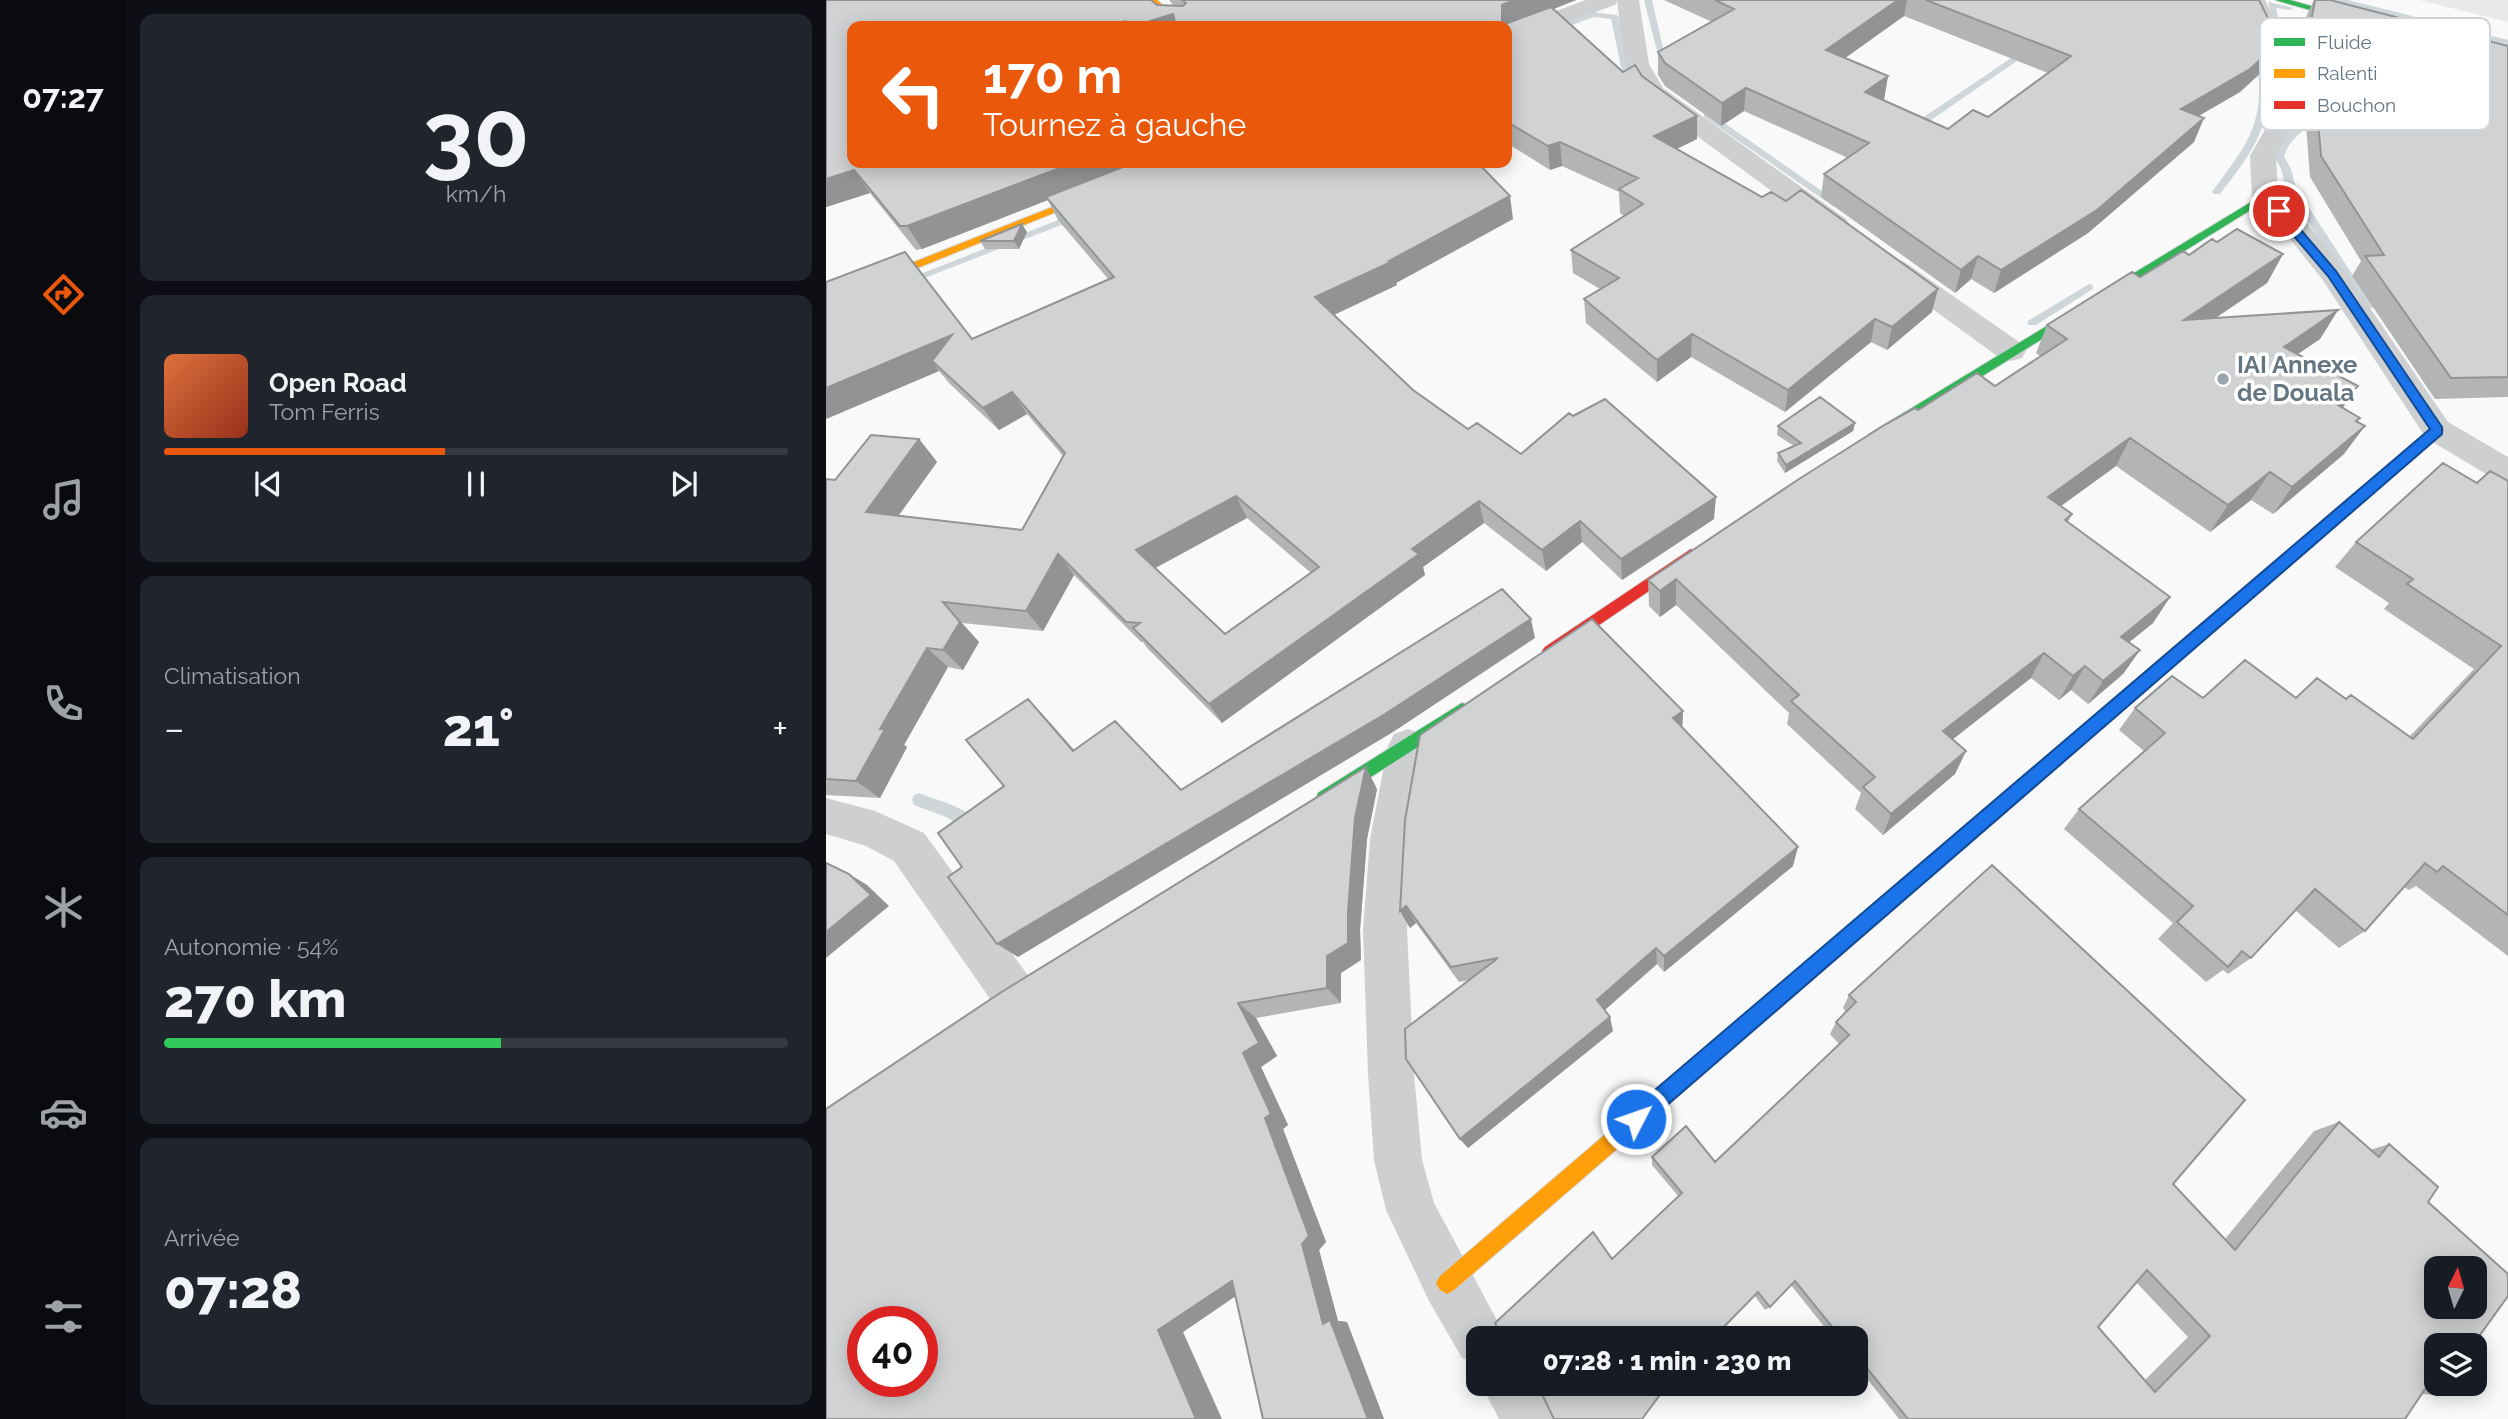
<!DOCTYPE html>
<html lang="fr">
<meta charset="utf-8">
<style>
body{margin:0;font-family:Raleway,sans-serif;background:#20242c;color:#f1f3f6;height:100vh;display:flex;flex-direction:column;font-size:26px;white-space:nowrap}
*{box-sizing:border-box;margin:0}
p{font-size:23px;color:#9ea1a6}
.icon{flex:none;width:38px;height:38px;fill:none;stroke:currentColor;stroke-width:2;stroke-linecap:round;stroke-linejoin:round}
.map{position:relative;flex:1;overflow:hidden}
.sheet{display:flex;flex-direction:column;gap:14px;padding:14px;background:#0d0f14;width:700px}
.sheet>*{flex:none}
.hud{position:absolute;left:21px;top:21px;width:665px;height:147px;border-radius:14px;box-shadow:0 4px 18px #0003;background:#ea580c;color:#fff;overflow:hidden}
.needle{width:46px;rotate:5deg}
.fabs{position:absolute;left:1598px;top:1256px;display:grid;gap:14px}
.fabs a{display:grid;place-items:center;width:63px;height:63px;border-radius:14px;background:#171b24;box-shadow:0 4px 18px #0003;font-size:35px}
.speed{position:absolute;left:21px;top:1306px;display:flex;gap:14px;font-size:35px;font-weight:700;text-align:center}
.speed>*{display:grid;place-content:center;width:91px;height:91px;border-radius:50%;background:#171b24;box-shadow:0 4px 18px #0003;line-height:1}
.speed .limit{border:10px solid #d22;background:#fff;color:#111}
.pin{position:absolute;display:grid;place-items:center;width:60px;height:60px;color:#fff;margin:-30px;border:4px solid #fff;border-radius:50%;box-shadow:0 2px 7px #0007}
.me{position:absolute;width:77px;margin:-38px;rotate:49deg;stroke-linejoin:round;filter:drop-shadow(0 0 5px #0008)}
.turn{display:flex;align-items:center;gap:24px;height:147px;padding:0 21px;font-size:32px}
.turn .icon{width:91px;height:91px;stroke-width:2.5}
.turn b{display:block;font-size:49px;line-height:60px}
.big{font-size:52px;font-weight:800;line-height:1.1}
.sheet .widget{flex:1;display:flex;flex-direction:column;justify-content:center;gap:10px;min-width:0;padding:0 24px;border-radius:14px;background:#20242c}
.sheet .dial{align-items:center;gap:0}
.dial b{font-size:91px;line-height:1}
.song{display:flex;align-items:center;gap:21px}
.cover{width:84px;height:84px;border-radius:10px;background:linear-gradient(135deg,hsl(20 70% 55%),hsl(10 70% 35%))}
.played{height:7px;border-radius:4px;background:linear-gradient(90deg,#ea580c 45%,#363941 45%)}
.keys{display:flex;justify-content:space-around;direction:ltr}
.heat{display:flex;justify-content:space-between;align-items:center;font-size:38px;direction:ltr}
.charge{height:10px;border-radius:5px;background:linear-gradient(90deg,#34c759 54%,#363941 0)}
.trip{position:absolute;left:640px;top:1326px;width:402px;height:70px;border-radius:14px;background:#171b24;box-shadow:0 4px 18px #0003;font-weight:800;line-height:70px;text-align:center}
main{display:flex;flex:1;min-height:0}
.tab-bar{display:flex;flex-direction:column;width:126px;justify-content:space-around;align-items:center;background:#090b0e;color:#9ea1a6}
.tab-bar .icon{width:49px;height:49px}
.tab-bar .selected{color:#ea580c}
.tab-bar b{font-size:32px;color:#f1f3f6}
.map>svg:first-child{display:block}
.built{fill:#e8e9e9}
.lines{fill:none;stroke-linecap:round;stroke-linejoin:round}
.stream{fill:#ced6d9;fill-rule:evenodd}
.fast-casing{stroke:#d5d6d7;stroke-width:2}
.slow-casing{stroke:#d5d6d7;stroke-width:2}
.jam-casing{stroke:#d5d6d7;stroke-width:2}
.street{fill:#cecfd0;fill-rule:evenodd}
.fast{fill:#30b455;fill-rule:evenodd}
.slow{fill:#ff9f0a;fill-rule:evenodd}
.jam{fill:#e5322d;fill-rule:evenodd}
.wall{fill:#b3b5b5;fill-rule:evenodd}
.shaded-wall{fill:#929394}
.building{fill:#d0d2d3;stroke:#929394;stroke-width:2;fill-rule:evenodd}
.route{fill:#1a73e8;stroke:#114b97;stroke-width:2}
.poi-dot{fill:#99a4ac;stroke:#fff;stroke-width:2.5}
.labels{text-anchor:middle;stroke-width:7;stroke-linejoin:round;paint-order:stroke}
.poi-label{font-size:24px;font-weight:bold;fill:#657683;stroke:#fff;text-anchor:start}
.key{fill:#fff;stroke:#d1d6da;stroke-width:2}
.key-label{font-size:19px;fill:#657683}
</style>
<main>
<nav class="tab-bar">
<b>07:27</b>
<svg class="icon selected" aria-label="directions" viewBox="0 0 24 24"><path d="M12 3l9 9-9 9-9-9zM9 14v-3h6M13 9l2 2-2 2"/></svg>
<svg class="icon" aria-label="music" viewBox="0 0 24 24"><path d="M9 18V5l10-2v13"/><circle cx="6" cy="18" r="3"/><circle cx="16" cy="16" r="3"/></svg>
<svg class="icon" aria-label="phone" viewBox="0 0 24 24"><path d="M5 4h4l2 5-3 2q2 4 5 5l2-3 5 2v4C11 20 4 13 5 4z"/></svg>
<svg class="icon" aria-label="climate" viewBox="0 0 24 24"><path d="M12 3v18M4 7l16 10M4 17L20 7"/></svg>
<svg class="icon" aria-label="car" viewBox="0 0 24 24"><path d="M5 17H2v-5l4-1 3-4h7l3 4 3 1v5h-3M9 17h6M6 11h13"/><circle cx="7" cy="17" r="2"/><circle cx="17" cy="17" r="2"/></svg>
<svg class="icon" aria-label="filters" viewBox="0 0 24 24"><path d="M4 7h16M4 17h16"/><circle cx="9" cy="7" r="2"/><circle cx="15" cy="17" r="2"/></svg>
</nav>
<section class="sheet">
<div class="widget dial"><b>30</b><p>km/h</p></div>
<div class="widget">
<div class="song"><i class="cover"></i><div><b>Open Road</b><p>Tom Ferris</p></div></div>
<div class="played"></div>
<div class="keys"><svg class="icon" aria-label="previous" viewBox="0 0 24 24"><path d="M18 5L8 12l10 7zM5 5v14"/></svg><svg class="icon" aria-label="pause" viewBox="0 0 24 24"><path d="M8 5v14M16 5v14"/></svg><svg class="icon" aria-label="next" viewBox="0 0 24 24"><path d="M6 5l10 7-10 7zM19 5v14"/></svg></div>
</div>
<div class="widget"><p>Climatisation</p>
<div class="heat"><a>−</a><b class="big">21°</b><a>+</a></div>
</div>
<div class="widget"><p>Autonomie · 54%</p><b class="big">270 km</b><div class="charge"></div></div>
<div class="widget"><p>Arrivée</p><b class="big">07:28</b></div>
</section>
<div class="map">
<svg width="1682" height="1419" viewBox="0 0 1682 1419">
<rect width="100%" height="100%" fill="#f9f9f9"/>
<!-- built -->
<path class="built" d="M1593 0H1682V22Z"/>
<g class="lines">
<!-- stream -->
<path class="stream" d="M818 0H826L842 69 835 67Z
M1508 0H1522L1682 40V46Z
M1442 2 1468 8 1464 10 1450 8 1459 43 1452 41Z
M767 12 791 15 795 21 803 67 811 83 810 85H804L795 67 785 19 768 17 727 32 720 30Z
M1197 50 1204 52 1089 131H1083V127Z
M1434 51 1438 54C1449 121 1434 142 1394 194H1388L1386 192C1425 139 1440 122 1430 54Z
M1470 84 1474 87 1476 98 1485 109C1482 137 1466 132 1458 156L1465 169 1470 188 1547 306 1546 308H1538L1460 188 1455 169 1448 156C1450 151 1452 142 1455 138 1466 124 1473 135 1476 109L1468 98 1466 87Z
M878 113H884L1016 205 1008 207 878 117Z
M250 213 255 216 253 218 83 284 79 285 74 282Z
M1263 284 1267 285V289L1210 325H1202V321Z
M93 793C110 800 147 809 155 826L153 831 148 833 120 817 88 805 86 800 88 795Z"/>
<!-- fast casing -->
<g class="fast-casing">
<path id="fast" d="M1449 0H1464L1538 21 1533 24Z
M1435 196 1444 198 1053 440H1043V434Z
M1531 494 1538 499 1536 503 1052 923 1046 925 1040 923 1037 917 1040 911 1526 495Z
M636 703 642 705 644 710 642 715 504 803 498 805 492 803 490 798 492 793Z"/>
</g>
<!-- slow casing -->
<g class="slow-casing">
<path id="slow" d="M321 0H331L358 26H349Z
M337 163H351L0 305V297Z
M1046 909 1052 911 1055 917 1052 923 628 1290 621 1294 614 1290 610 1283 614 1276 1040 911Z"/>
</g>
<!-- jam casing -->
<g class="jam-casing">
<path id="jam" d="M1611 425 1618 430 1616 433 1536 503H1526L1524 499 1526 495Z
M865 549 872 555 870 559 729 655H719L716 651 719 647Z"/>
</g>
<!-- street -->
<path class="street" d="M760 0H813L823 64 837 88 1020 219 1024 225 1020 231 1010 233 1000 231 818 97 799 64 791 1 789 5 681 44V29Z
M1417 0H1439L1463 49 1477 105 1450 156 1452 196 1477 218 1516 267 1622 422 1682 457V484L1670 480 1600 438 1496 279 1457 230 1426 198 1424 156 1453 105 1439 49Z
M1067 258 1077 261 1196 344 1200 351 1196 358 1185 361 1174 358 1057 273 1053 267 1057 261Z
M582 729 596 734 602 746 586 839 581 930 588 1074 596 1160 608 1203 681 1339H653V1365L636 1358 603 1301 560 1210 548 1160 542 1074 537 930 544 839 562 746 568 734Z
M0 798 49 811 98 833 201 974 207 990 201 1006 185 1012 169 1006 68 861 40 846 0 834Z
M655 1384H714L731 1419H673Z"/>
<!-- fast -->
<use href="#fast" class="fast"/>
<!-- slow -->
<use href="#slow" class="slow"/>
<!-- jam -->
<use href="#jam" class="jam"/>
</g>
<!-- wall -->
<path class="wall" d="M0 0 348 6 343 0H750L728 9 797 72 816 76 871 116V139L851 149 1106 312 1061 350 1045 342 959 412 865 357 831 382 760 323 758 299 774 289 747 273 745 250 798 216 794 213 793 192 736 166 724 170 681 143V26H26V163L687 219 570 283 571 285 508 315 587 390 642 429 695 454 888 519 796 580 756 542 720 571 658 523 597 567 599 575 396 723 321 648 317 642H315L248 575 217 631 136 623 153 642 137 670 122 667 78 745 81 747 54 798 0 795V479L9 480 93 439 111 462 73 515 196 530 237 456 201 414 173 430 123 383 113 371 0 419 146 339 283 280 232 220 222 200 96 249 90 250 44 193 0 207ZM421 518 485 573 399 634 329 568Z
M838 0H1433L1441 67 1414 92 1372 116 1368 142 1262 233 1168 293 1145 279 1129 293 995 197 998 174 1022 158 918 111 895 126 839 86 832 75V52L886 22ZM1078 16 1222 73 1162 117 1122 129 1058 100 1062 76 1019 58Z
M1488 0H1504L1682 46V397L1609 399 1526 276 1535 261 1484 177 1474 47 1480 17Z
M201 232 193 249H159L154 241Z
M1391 242 1457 254 1441 283 1389 318 1512 310 1494 339 1471 354 1532 386 1517 408 1534 418 1531 422 1518 454 1447 514 1425 500 1384 532 1290 466 1235 506 1246 514 1242 522 1344 597 1327 623 1303 642 1314 650 1297 674 1262 704 1245 690 1233 700 1205 678 1127 739 1140 751 1129 774 1057 835 1029 809 1035 793 961 724 963 713 850 605 834 617 823 606 822 580 1092 410 1169 386 1214 356 1210 353 1221 325 1314 277Z
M1029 423 1027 431 959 473 951 461 952 453 968 446 951 435 952 426Z
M1682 481V956L1590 886 1583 890 1578 887 1539 931 1513 948 1469 910 1425 958 1402 974 1397 970 1380 982 1332 939 1347 923 1238 829 1253 809 1318 751 1293 730 1309 708 1377 698H1470L1520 699 1583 737 1648 669 1558 609 1563 603 1509 567 1530 542 1651 483Z
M857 711 856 728 967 866 838 972 831 964 779 1010 787 1031 642 1148 634 1139 643 980 633 982 590 923 584 928 574 911Z
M551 789 541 839 534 930 535 960 515 973V1003L430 1018 451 1056 435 1067 462 1125 457 1129 500 1242 493 1250 512 1321 521 1322 558 1419H437L410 1296 357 1332 0 1419Z
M1023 995 1347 1184 1399 1239 1488 1131 1513 1122 1544 1150 1563 1144 1602 1202 1611 1395 1595 1394 1579 1419H1073L1031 1366V1339H1008L965 1285 944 1307 939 1310 929 1296 786 1259 852 1196 826 1165V1157L889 1162 1013 1044 1004 1034 1010 1022 1020 1012 1017 1008ZM1310 1282 1362 1337 1319 1380 1272 1327Z"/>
<!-- shaded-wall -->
<path class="shaded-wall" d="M689 0H750L681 27 676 21V5Z
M1072 0H1081L1078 16 998 73 1000 50Z
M347 14 351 26H308Z
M300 21 303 26H279Z
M1451 44 1441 67 1414 92 1345 132 1355 109Z
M1062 76 1058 99 1036 115 1039 92Z
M920 88 918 111 895 126 896 103Z
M871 116V139L829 159 828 136Z
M1378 118 1368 142 1262 233 1168 293 1175 270Z
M734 142 736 166 724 170 722 146Z
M247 163H317L220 197 222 200 96 249 81 226Z
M28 170 44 193 0 207V179Z
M684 196 687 219 570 283 571 285 497 320 489 297 563 261Z
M196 224 201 232 193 249 188 241Z
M1457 254 1441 283 1344 349 1358 320Z
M1152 256 1145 279 1129 293 1135 270Z
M1112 289 1106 312 1061 350 1066 327Z
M1512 310 1494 339 1440 376 1458 347Z
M1049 319 1045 342 959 412 962 390Z
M866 334 865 357 831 382V360Z
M126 335 106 361 113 371 0 419V388Z
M1532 386 1512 414V405Z
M186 392 201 414 173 430 157 408Z
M1029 423 1027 431 959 473 960 465Z
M1539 426 1518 454 1447 514 1466 487Z
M1304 438 1290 466 1210 524 1222 497Z
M93 439 111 462 60 533 40 512Z
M1444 472 1425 500 1384 532 1402 505Z
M410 496 421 518 324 571 310 550Z
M890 497 888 519 796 580 795 559Z
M653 501 658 523 597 567 599 575 396 723 383 704 586 549Z
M754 521 756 542 720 571 716 550Z
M232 554 248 575 217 631 200 611Z
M850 579V605L834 617V591Z
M1344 597 1327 623 1280 661 1295 637Z
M117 602 153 642 137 670 117 650Z
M705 619 709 638 567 732 192 957 171 944Z
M101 648 122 667 78 745 81 747 54 798 30 781 54 729Z
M1314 650 1297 674 1262 704 1277 681Z
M1218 653 1205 678 1108 754 1117 731Z
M1259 666 1245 690 1233 700 1247 676Z
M202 699 219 717 264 768 247 751Z
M857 711 856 733 847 718Z
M1140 751 1129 774 1057 835 1065 814Z
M540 767 551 789 541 839 534 930 535 960 515 973V1003L501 988V956Z
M972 847 967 866 838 972V956Z
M23 874 41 885 63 906 0 958V932Z
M580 906 590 923 584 928 574 911Z
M830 948 831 964 774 1014 771 1000Z
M412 1003 430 1018 451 1056 435 1067 462 1125 457 1129 500 1242 493 1250 512 1321 521 1322 558 1419H542L497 1324 439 1118 417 1053Z
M784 1017 787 1031 642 1148 634 1139Z
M406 1281 427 1284 357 1332 396 1419H370L332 1330Z"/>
<!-- building -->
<path class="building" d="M0 0H325L331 5 357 6 360 3 356 0H689L676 5V21L679 24 725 7 797 72 809 65 816 76 871 116 828 136 936 197 945 192 960 201 975 190 1112 289 1066 327 1049 319 962 390 866 334 831 360 758 299 793 278 745 250 817 204 793 189 812 178 734 142 722 146 681 122V26H350L347 14 308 26H306L300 21 279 26H26V163H247L81 226H74L28 170 0 179Z
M889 0H1072L1000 50 1062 76 1039 92 1122 129 1147 110 1162 117 1245 56 1100 0H1433L1448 30 1451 44 1424 69 1355 109 1378 118 1271 210 1175 270 1152 256 1135 270 998 174 1043 143 920 88 896 103 839 63 832 52 908 9Z
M1489 0H1504L1682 46V377L1625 378 1539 256 1558 255 1495 156 1484 27Z
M307 163H652L684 196 563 261 565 262 489 297 587 390 642 429 651 423 695 454 743 413 747 416 779 399 890 497 795 559 754 521 716 550 653 501 586 549 593 554 383 704 307 628 314 623 300 622 232 554 200 611 117 602 134 622 117 650 101 648 54 729H59L30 781 0 779V479L9 480 45 435 93 439 40 512 196 530 239 453 186 392 157 408 106 361 126 335 0 388V282L79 252 146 339 288 277 220 197ZM410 496 493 567 399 634 310 550Z
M196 224 188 241H154Z
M1411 229 1457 254 1358 320 1512 310 1458 347 1532 386 1512 405 1534 418 1530 421 1539 426 1466 487 1444 472 1402 505 1304 438 1222 497 1246 514 1239 520 1344 597 1295 637 1314 650 1277 681 1259 666 1247 676 1218 653 1117 731 1140 751 1065 814 1037 787 1049 777 965 701 973 695 850 579 834 591 822 580 973 479 1060 424 1089 408 1092 410 1151 373 1169 386 1241 339 1221 325 1306 272 1314 277 1357 251 1363 255 1386 239 1391 242Z
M994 397 1029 423 960 465 952 453 975 443 952 426Z
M1617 463 1651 483 1664 471 1682 481V915L1617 866 1611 872 1599 863 1539 931 1489 889 1425 958 1416 951 1402 967 1351 922 1367 906 1253 809 1339 733 1309 708 1346 676 1377 698 1419 660 1470 698 1491 678 1520 699 1525 695 1587 739 1675 646 1581 584 1587 579 1530 542Z
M676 589 705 619 559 714 171 944 122 877 136 867 112 833 178 786 140 740 202 699 247 751 289 721 355 790Z
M766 619 857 711 847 718 972 847 838 956 830 948 771 1000 784 1017 634 1139 580 1059 579 1029 672 958 625 967 580 906 574 911 579 820 594 735Z
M540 767 529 818 522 912V943L501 956V988L412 1003 433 1043 417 1053 445 1114 439 1118 483 1236 476 1244 497 1324 504 1320 542 1419H437L406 1281 332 1330 370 1419H0V1109L174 993ZM37 1321H96V1381H37Z
M0 863 23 874 45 895 0 932Z
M1166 865 1419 1100 1347 1184 1409 1250 1513 1122 1553 1157 1563 1144 1612 1187 1602 1202 1682 1274V1296L1646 1346H1610V1384H1619L1611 1395 1601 1386 1579 1419H1082L1031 1356V1339H1016L969 1281 944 1307 932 1292 886 1339H676L669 1323 767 1232 786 1259 856 1193 826 1157 860 1126 889 1162 1023 1035 1010 1022 1030 1002 1023 995ZM1610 1269H1648V1307H1610ZM1321 1270 1384 1336 1329 1392 1272 1327Z
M711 1384H842L816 1419H728Z"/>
<!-- route -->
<path class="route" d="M1449 209H1457L1510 271 1616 427V434L817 1126 810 1129 803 1126 801 1119 803 1112 1604 429 1502 276 1449 214Z"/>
<!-- markers -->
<circle class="poi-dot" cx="1397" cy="379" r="7"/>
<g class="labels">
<!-- poi labels -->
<g class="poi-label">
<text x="1411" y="373">IAI Annexe<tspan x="1411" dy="28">de Douala</tspan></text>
</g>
</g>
<!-- legend -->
<rect x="1434" y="18" width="230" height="112" rx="10" class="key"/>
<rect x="1448" y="38" width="31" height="8" fill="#30b455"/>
<rect x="1448" y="69" width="31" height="9" fill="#ff9f0a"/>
<rect x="1448" y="101" width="31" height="8" fill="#e5322d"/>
<g class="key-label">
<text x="1491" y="49">Fluide</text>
<text x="1491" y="80">Ralenti</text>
<text x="1491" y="112">Bouchon</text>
</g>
</svg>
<div class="fabs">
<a><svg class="needle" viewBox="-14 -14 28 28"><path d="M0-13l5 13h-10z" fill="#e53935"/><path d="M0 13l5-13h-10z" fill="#9ea1a6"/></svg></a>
<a><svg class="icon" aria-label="layers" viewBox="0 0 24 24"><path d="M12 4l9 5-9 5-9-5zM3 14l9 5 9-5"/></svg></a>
</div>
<div class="speed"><div class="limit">40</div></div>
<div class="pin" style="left:1453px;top:211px;background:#d93025"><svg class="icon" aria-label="arrive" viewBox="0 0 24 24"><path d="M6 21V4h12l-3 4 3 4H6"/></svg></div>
<svg class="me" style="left:810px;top:1119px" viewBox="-20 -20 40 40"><circle r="17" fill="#1a73e8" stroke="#fff" stroke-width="3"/><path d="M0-11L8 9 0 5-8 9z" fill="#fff"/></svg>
<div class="trip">07:28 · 1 min · 230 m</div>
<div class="hud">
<div class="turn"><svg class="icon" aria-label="left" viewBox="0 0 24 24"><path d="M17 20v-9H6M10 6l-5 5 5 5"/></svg><div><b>170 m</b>Tournez à gauche</div></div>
</div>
</div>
</main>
